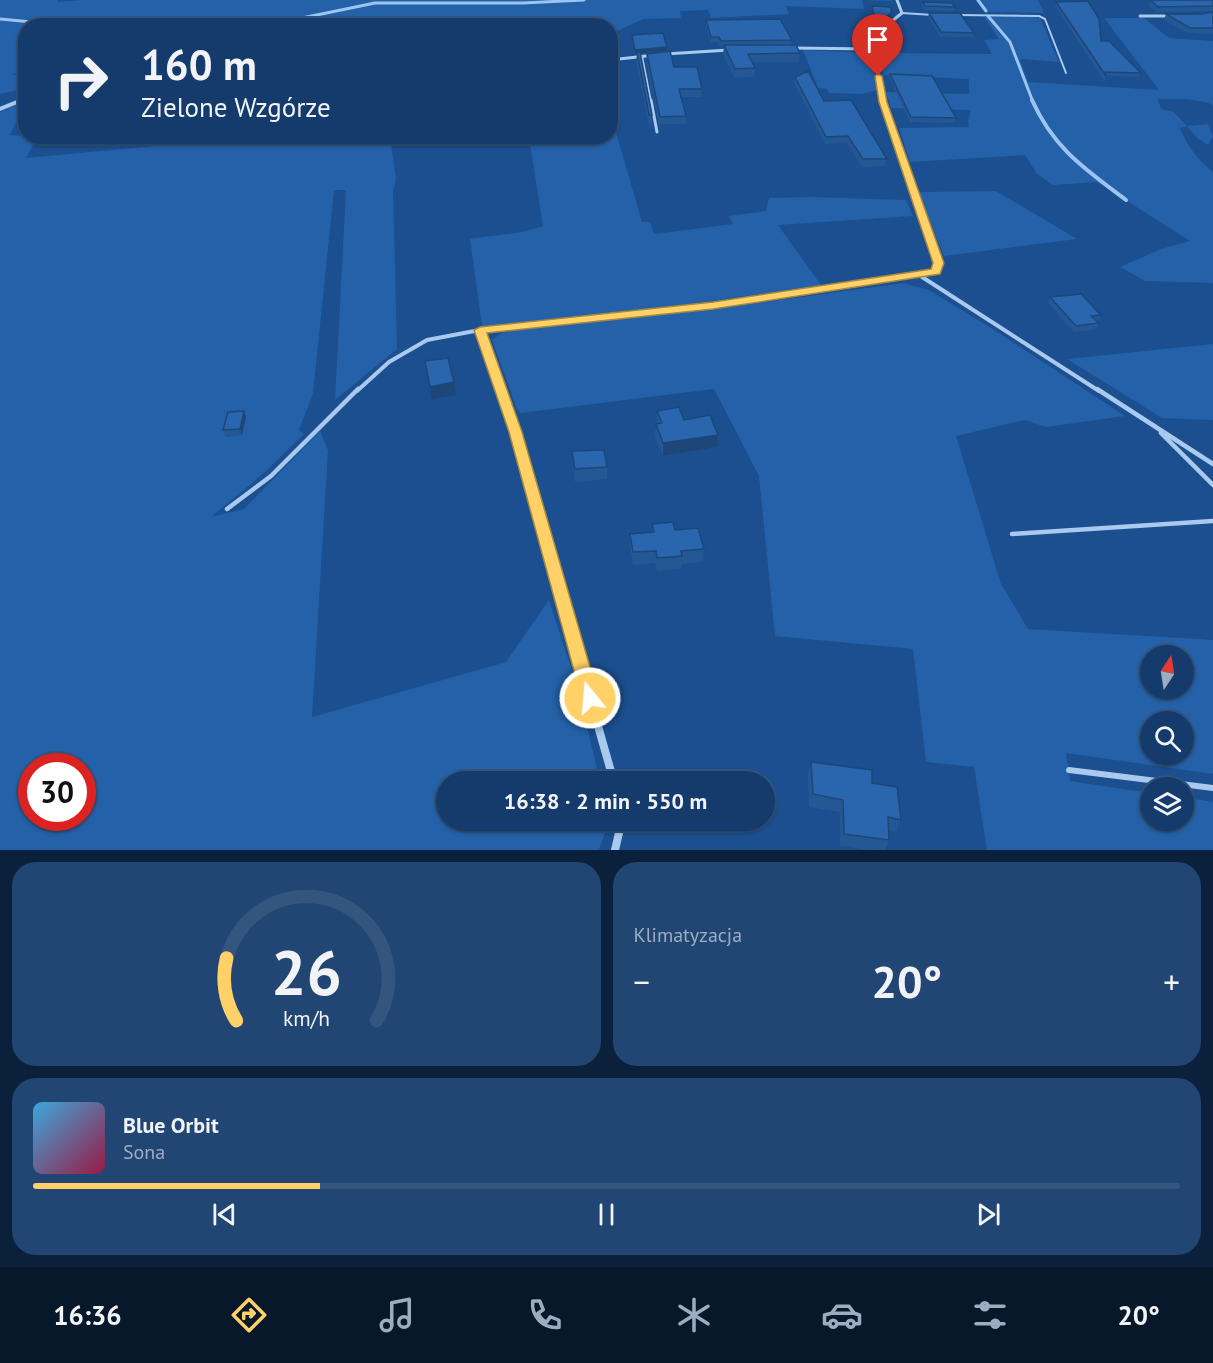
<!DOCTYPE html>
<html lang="pl">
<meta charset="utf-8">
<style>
body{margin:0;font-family:"PT Sans",sans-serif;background:#214673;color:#f1f3f6;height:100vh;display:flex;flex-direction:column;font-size:22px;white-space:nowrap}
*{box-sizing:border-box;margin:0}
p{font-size:20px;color:#9dadc1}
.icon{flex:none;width:33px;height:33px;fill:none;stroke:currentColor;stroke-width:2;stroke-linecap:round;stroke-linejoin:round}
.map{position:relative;height:850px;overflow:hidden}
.drawer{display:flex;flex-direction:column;gap:12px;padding:12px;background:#0b203b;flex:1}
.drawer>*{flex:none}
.guide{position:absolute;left:18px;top:18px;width:600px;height:126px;border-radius:24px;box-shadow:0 2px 4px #0004,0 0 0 2px #33557e;background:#143b6b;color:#f1f3f6;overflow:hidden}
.needle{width:39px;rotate:12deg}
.buttons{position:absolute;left:1140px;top:645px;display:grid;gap:12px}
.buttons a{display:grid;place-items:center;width:54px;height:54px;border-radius:50%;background:#143b6b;box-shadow:0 2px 4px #0004,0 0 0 2px #33557e;font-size:30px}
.speed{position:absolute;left:18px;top:753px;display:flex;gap:12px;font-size:30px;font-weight:700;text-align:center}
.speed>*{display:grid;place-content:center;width:78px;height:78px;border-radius:50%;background:#143b6b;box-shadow:0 2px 4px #0004,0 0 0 2px #33557e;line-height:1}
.speed .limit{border:9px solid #d22;background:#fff;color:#111}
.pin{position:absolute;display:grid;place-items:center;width:51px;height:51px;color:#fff;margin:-62px -26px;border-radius:50% 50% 50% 0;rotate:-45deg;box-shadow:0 0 6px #0007}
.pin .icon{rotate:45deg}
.me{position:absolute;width:66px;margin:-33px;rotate:343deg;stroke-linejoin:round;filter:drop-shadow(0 0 4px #0008)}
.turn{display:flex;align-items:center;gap:21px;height:126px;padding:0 24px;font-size:27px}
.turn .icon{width:78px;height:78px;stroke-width:2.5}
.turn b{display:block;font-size:42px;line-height:51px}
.big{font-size:45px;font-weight:800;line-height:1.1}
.drawer .tile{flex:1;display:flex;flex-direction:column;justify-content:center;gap:9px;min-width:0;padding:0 21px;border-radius:24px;background:#214673}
.drawer .dial{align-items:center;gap:0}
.dial svg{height:156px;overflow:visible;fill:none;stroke:#33557e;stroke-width:7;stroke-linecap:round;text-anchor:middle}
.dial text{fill:#f1f3f6;stroke:none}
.song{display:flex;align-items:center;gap:18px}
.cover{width:72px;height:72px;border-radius:9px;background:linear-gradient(135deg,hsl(200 70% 55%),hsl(340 70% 35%))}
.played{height:6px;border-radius:3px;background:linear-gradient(90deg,#ffd166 25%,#33557e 25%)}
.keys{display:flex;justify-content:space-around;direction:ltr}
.heat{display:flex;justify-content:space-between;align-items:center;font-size:33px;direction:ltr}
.drawer .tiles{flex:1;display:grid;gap:12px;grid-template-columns:1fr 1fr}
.tile:last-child{grid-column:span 2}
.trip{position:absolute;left:436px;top:771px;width:339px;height:60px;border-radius:30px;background:#143b6b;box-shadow:0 2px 4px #0004,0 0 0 2px #33557e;font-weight:800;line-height:60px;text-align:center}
.dock{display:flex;height:96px;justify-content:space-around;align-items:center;background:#08182b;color:#9dadc1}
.dock .icon{width:42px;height:42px}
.dock .current{color:#ffd166}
.dock b{font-size:27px;color:#f1f3f6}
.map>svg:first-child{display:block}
.green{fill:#2461a8;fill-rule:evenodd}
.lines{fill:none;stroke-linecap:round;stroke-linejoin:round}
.stream-far1{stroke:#9cc4f0;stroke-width:3}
.stream{stroke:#9cc4f0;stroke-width:4}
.lane-far4{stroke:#a9c9ee;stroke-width:2}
.lane-far3{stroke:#a9c9ee;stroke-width:3}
.lane-far2{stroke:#a9c9ee;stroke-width:4}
.lane-far1{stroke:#a9c9ee;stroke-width:4.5}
.lane{stroke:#a9c9ee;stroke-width:6}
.street-far4{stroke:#a9c9ee;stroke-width:3}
.street-far3{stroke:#a9c9ee;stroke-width:4}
.street-far2{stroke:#a9c9ee;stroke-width:5}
.street-far1{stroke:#a9c9ee;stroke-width:7}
.street{stroke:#a9c9ee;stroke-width:8}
.wall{fill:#245895}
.shaded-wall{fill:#1d4779}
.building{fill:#2a66ad;stroke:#1d4779;stroke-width:1.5}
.route{fill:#ffd166;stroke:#a68842;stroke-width:1.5}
</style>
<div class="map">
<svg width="1213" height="850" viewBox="0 0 1213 850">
<rect width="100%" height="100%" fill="#1b4f8f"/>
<!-- green -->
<path class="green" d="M0 0H57V2L84 0H892V1L862 0 864 9 786 6 789 14 711 18 708 10 680 11 681 18 643 19 611 34 610 26H26L25 71 12 74 25 76V84L18 90 0 94Z
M976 0H1038L1044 13 984 12Z
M1018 14 1040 18 1059 62 1020 59 1028 82 1159 90 1104 18H1144L1169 38 1213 41V107L1210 103 1187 99H1158L1161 109 1174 112 1187 126 1208 124 1213 136 1208 145 1196 137 1187 126 1180 128C1187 146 1198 160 1213 172V283L1145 281 1120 267 1161 249 1190 241 1097 182 1053 185 1037 174 1025 155 910 162 899 128 969 127 968 121 971 110 891 108 886 92 969 94V79L883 75 881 53 992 54 984 40 999 39 984 17Z
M803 50 871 53 877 90 862 94 829 93 827 89 818 88Z
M25 101V114H20L10 135 37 137 26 158 166 145 168 137 286 136 287 141 330 137H390L396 179 393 191 397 349 335 400 346 190H334L313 393 299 430 304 434 264 473 211 517 244 509 320 431 328 450 312 717 506 662 549 600 578 689 600 781 447 782V820L609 821 599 850H0V112ZM32 766H82V818H32Z
M611 115 642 222H650L654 234 733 224 729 216 766 211 769 198 811 197 906 200 913 216 778 225 821 285 690 304 482 326 470 239 522 232 543 226 529 137 610 136Z
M996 191 1077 239 944 256 918 192Z
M903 283 929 290 999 333 1125 416 1046 427 1025 420 956 436 1001 584 1028 629 1213 640V774L1066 753 1070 781 1150 793V820H1184V797L1213 802V850H987L974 767 926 762 913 649 775 636 759 476 714 389 521 413 517 409 492 340 503 332 524 328 707 310ZM1150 656H1184V688H1150ZM1150 722H1184V754H1150Z
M1213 344V420L1162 418 1067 359Z"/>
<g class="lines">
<!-- stream-far1 -->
<path class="stream-far1" d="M978 0 986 11
M988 16 1010 42 1033 102
M0 19 75 26
M263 26 375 3H523L584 0"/>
<!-- stream -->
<path class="stream" d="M1032 100C1054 149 1085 169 1126 200"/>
<!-- lane-far4 -->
<path class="lane-far4" d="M902 13 933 15
M957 15 1039 16 1045 19 1066 73
M642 56 651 102"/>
<!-- lane-far3 -->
<path class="lane-far3" d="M651 100 657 132"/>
<!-- lane-far2 -->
<path class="lane-far2" d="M919 275 1099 391
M357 391 389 362 427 340 480 330"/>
<!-- lane-far1 -->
<path class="lane-far1" d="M1097 389 1213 464
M1161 433 1213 485
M227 509 271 476 358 389
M1012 534 1213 521"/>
<!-- lane -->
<path class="lane" d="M1069 770 1213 788"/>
<!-- street-far4 -->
<path class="street-far4" d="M1140 16H1172
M791 48 873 49 878 44 881 30 902 13 897 0
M873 49 883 102
M665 54 729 50
M610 60 655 55
M18 102 26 99"/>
<!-- street-far3 -->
<path class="street-far3" d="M883 100 927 230
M0 109 22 100"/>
<!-- street-far2 -->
<path class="street-far2" d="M501 391 480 330 713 305 936 271 938 263 926 228"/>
<!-- street-far1 -->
<path class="street-far1" d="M500 389 561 594"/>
<!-- street -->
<path class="street" d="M560 593 614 782
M615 850 622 820"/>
</g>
<!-- wall -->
<path class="wall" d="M1150 0 1213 1V11L1156 12 1148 5Z
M923 2 955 7 954 11 924 10 922 6Z
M1056 2 1101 41 1141 73 1139 77 1106 76 1104 81 1055 6Z
M872 6 891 13V17L875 28 872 10Z
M1213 12V34L1188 33 1164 20 1166 14H1201Z
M929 13 974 33 973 37H940L928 17Z
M706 20 792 40 791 45 800 53 799 62H752L755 68 754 77 734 78 723 54 724 46H720L718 42H711L706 26Z
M632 35 667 51 640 54 652 115V125H649L636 61 637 54H635Z
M647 54 674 67 702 89 701 97H681L686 116V124H659L646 61Z
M890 74 956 118 955 123 910 122 890 79Z
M795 77 824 101 887 159 885 166 862 167 847 143 825 144 794 83Z
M1050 297 1101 315 1099 321H1096L1099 323 1096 329 1074 332 1048 303Z
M244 411 246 417 242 435 226 437 223 430Z
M657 411 684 420 717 447 663 456 655 436 656 424H657Z
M572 451 607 467V479L575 482 573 463Z
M652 524 675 530 704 549 703 562 682 564 681 569 657 571 655 563 633 565 630 546V534L652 532Z
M811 762 901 820 896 832 888 830 889 840 885 850H870L840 846V812L809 807 808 774Z"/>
<!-- shaded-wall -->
<path class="shaded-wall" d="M891 13V17L875 28 876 24Z
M667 47V51L635 54V50Z
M43 136 79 137 81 142 45 146Z
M99 136H103L99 145 78 147 77 142Z
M454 382 456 395 432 399 430 387Z
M244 411 246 417 242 435 240 429Z
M718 435 717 447 663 456V443Z"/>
<!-- building -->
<path class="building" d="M1150 0H1212L1213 1V6L1158 7Z
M1088 1 1099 19 1101 41H1109L1141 73 1105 72 1106 76 1056 2Z
M923 2 952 3 955 7 925 6Z
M872 6 891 7V13L876 24Z
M1213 12V28H1190L1166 14H1201Z
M929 13H960L974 33 941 32Z
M780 19 792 40 721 41 719 37H711L706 20Z
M663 33 667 47 635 50 632 35Z
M724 45H796L800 53 748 54 755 68 735 69Z
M670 51 674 67H697L702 89H679L686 116 660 117 647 54Z
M637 52H640L652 115H649Z
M808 71 824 101 851 100 887 159H863L848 136 826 137 795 77Z
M890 74 932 76 956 118 911 117Z
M45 136H99L98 140 77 142 79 137 43 140Z
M1081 294 1101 315 1091 316 1099 323 1076 326 1050 297Z
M448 358 454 382 430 387 425 361Z
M679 407 684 420 710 415 718 435 663 443 656 424 662 423 657 411Z
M244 411 240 429 223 430 228 412Z
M604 450 607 467 575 469 572 451Z
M673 522 675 530 698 528 704 549 681 551 682 556 657 558 656 551 633 552 630 534 654 532 652 524Z
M811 762 872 770V783L897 787 901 820 888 817 889 840 844 834 843 800 813 794Z"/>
<!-- route -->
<path class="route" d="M878 74 882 76 887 102 944 263 940 274 713 309 487 333 522 432 599 698 596 704 590 706 583 704 509 432 474 330 480 327 713 302 931 269 933 263 879 102 875 76Z"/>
</svg>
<div class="buttons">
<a><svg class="needle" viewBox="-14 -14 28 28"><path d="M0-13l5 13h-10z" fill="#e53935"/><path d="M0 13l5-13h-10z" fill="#9dadc1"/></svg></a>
<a><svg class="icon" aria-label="search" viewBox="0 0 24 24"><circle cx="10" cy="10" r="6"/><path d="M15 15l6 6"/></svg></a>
<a><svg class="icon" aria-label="layers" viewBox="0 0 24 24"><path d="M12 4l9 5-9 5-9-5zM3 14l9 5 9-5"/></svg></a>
</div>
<div class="speed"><div class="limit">30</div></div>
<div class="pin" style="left:878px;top:76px;background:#d93025"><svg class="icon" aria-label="arrive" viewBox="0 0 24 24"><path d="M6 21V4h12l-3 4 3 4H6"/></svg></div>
<svg class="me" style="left:590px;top:698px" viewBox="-20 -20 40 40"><circle r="17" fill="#ffd166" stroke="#fff" stroke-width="3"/><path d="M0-11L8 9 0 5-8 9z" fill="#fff"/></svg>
<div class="trip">16:38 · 2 min · 550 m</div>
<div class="guide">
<div class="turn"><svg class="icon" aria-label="right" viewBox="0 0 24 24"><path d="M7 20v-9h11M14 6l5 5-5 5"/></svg><div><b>160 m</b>Zielone Wzgórze</div></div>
</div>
</div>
<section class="drawer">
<div class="tiles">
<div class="tile dial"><svg viewBox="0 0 100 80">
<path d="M14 69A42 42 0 1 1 86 69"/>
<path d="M14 69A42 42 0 0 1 9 37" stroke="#ffd166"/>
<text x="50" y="56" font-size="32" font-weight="700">26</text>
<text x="50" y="72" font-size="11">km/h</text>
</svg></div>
<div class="tile"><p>Klimatyzacja</p>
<div class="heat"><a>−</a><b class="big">20°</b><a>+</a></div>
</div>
<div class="tile">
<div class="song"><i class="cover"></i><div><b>Blue Orbit</b><p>Sona</p></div></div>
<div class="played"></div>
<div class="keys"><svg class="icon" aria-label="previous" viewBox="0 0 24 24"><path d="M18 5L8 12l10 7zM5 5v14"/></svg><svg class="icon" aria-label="pause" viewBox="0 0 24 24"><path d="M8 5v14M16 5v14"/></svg><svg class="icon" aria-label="next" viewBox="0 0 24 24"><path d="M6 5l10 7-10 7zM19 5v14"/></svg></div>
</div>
</div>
</section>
<nav class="dock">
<b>16:36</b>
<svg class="icon current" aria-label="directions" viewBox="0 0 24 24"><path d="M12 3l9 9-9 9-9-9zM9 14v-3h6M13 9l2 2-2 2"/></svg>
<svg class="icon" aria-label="music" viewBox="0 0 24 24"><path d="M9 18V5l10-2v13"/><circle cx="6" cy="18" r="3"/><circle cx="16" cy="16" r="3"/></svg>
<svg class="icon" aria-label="phone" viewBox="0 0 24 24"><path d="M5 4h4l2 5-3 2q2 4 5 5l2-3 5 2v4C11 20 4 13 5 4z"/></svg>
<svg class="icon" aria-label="climate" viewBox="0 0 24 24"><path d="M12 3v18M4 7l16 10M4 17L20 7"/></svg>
<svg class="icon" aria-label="car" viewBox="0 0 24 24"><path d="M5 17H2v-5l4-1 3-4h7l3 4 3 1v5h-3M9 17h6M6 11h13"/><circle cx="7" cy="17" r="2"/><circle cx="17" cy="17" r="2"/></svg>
<svg class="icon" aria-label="filters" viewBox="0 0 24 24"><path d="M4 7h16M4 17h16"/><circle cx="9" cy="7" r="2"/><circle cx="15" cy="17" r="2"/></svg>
<b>20°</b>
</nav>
